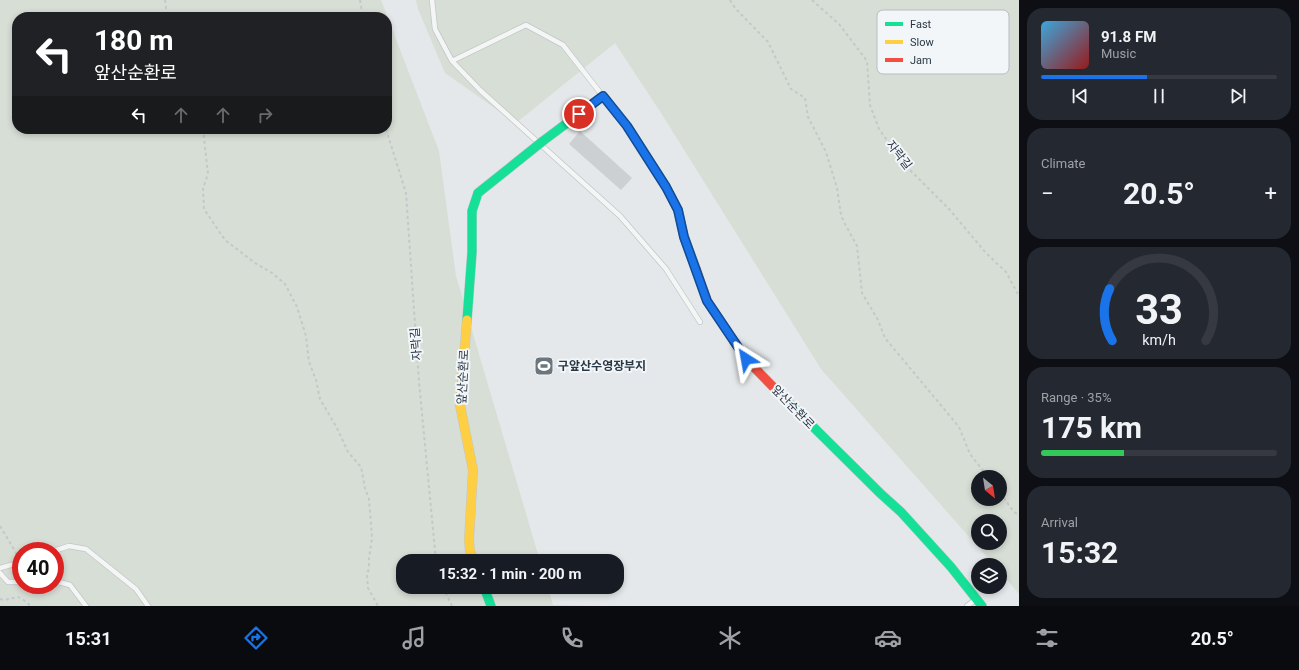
<!DOCTYPE html>
<meta charset="utf-8">
<style>
body{margin:0;font-family:Roboto,"Noto Sans KR",sans-serif;background:#242831;color:#f1f3f6;height:100vh;display:flex;flex-direction:column;font-size:15px;white-space:nowrap}
*{box-sizing:border-box;margin:0}
p{font-size:13px;color:#9ea1a6}
.icon{flex:none;width:22px;height:22px;fill:none;stroke:currentColor;stroke-width:2;stroke-linecap:round;stroke-linejoin:round}
.map{position:relative;flex:1;overflow:hidden}
.sheet{display:flex;flex-direction:column;gap:8px;padding:8px;background:#0d0f14;width:280px}
.sheet>*{flex:none}
.top-card{position:absolute;left:12px;top:12px;width:380px;height:122px;border-radius:16px;box-shadow:0 2px 6px #0003;background:#202124;color:#fff;overflow:hidden}
.needle{width:26px;rotate:150deg}
.tools{position:absolute;left:971px;top:470px;display:grid;gap:8px}
.tools a{display:grid;place-items:center;width:36px;height:36px;border-radius:50%;background:#171b24;box-shadow:0 2px 6px #0003;font-size:20px}
.speed{position:absolute;left:12px;top:542px;display:flex;gap:8px;font-size:20px;font-weight:700;text-align:center}
.speed>*{display:grid;place-content:center;width:52px;height:52px;border-radius:50%;background:#171b24;box-shadow:0 2px 6px #0003;line-height:1}
.speed .limit{border:6px solid #d22;background:#fff;color:#111}
.pin{position:absolute;display:grid;place-items:center;width:34px;height:34px;color:#fff;margin:-17px;border:2px solid #fff;border-radius:50%;box-shadow:0 1px 4px #0007}
.me{position:absolute;width:44px;margin:-22px;rotate:326deg;stroke-linejoin:round;filter:drop-shadow(0 0 3px #0008)}
.turn{display:flex;align-items:center;gap:14px;height:84px;padding:0 16px;font-size:18px}
.turn .icon{width:52px;height:52px;stroke-width:2.5}
.turn b{display:block;font-size:28px;line-height:34px}
.lanes{display:flex;align-items:center;height:38px;padding:0 16px;background:#0003;justify-content:center;gap:20px;direction:ltr}
.lanes .off{opacity:.35}
.big{font-size:30px;font-weight:700;line-height:1.1}
.sheet .widget{flex:1;display:flex;flex-direction:column;justify-content:center;gap:6px;min-width:0;padding:0 14px;border-radius:16px;background:#242831}
.sheet .dial{align-items:center;gap:0}
.dial svg{height:104px;overflow:visible;fill:none;stroke:#363941;stroke-width:7;stroke-linecap:round;text-anchor:middle}
.dial text{fill:#f1f3f6;stroke:none}
.song{display:flex;align-items:center;gap:12px}
.cover{width:48px;height:48px;border-radius:6px;background:linear-gradient(135deg,hsl(200 70% 55%),hsl(0 70% 35%))}
.played{height:4px;border-radius:2px;background:linear-gradient(90deg,#1a73e8 45%,#363941 45%)}
.keys{display:flex;justify-content:space-around;direction:ltr}
.heat{display:flex;justify-content:space-between;align-items:center;font-size:22px;direction:ltr}
.charge{height:6px;border-radius:3px;background:linear-gradient(90deg,#34c759 35%,#363941 0)}
.trip{position:absolute;left:396px;top:554px;width:228px;height:40px;border-radius:16px;background:#171b24;box-shadow:0 2px 6px #0003;font-weight:700;line-height:40px;text-align:center}
.dock{display:flex;height:64px;justify-content:space-around;align-items:center;background:#090b0e;color:#9ea1a6}
.dock .icon{width:28px;height:28px}
.dock .selected{color:#1a73e8}
.dock b{font-size:18px;color:#f1f3f6}
main{display:flex;flex:1;min-height:0}
.map>svg:first-child{display:block}
.green{fill:#d7ded5;fill-rule:evenodd}
.building{fill:#cdd0d2}
.lines{fill:none;stroke-linecap:round;stroke-linejoin:round}
.lane-casing{stroke:#c3c6c8;stroke-width:6}
.fast-casing{stroke:#c3c6c8;stroke-width:10}
.slow-casing{stroke:#c3c6c8;stroke-width:10}
.jam-casing{stroke:#c3c6c8;stroke-width:10}
.path{stroke:#c3c8c9;stroke-width:2;stroke-dasharray:3 3;stroke-linecap:butt}
.lane{stroke:#f4f6f6;stroke-width:4.5}
.fast{stroke:#16e098;stroke-width:9}
.slow{stroke:#ffcf43;stroke-width:9}
.jam{stroke:#f24e42;stroke-width:9}
.fast-bridge-casing{stroke:#c3c6c8;stroke-width:10;stroke-linecap:butt}
.fast-bridge{stroke:#16e098;stroke-width:9}
.route-casing{stroke:#114b97;stroke-width:10}
.route{stroke:#1a73e8;stroke-width:7}
.labels{text-anchor:middle;stroke-width:4;stroke-linejoin:round;paint-order:stroke}
.street-label{font-size:12px;fill:#293845;stroke:#f3f6f9}
.poi-label{font-size:12px;font-weight:bold;fill:#293845;stroke:#f3f6f9;text-anchor:start}
.key{fill:#f3f6f9;stroke:#b6bdc3;stroke-width:1}
.key-label{font-size:11px;fill:#293845}
</style>
<main>
<div class="map">
<svg width="1019" height="606" viewBox="0 0 1019 606">
<rect width="100%" height="100%" fill="#e5e8ea"/>
<!-- green -->
<path class="green" d="M0 0H381L439 151 456 276 540 561H403V587H548L553 605 599 606H0ZM17 17H387V129H17ZM21 551H55V585H21Z
M416 0H1019V594L1000 572V565H994L821 369 661 113 615 43 516 123 445 73 418 9ZM978 477H1000V499H978ZM978 521H1000V543H978Z"/>
<!-- building -->
<path class="building" d="M580 131 632 178 621 190 569 144Z"/>
<g class="lines">
<!-- lane casing -->
<g class="lane-casing">
<path id="lane" d="M432 0 435 29 452 61 526 25 563 45 602 95
M452 61 481 91 620 216 666 269 700 322
M54 551 69 546 86 549 136 589 148 606
M0 568 21 562
M0 573 8 582H21
M55 581 70 585 86 606
M967 606 975 600"/>
</g>
<!-- fast casing -->
<g class="fast-casing">
<path id="fast" d="M543 141 603 96 627 126 666 187 678 210 684 237 696 269
M467 320 472 252V211L478 193
M781 395 881 494 901 512 951 567 982 606
M484 587 491 606"/>
</g>
<!-- slow casing -->
<g class="slow-casing">
<path id="slow" d="M467 320 460 405 473 470 469 540 470 551 474 561"/>
</g>
<!-- jam casing -->
<g class="jam-casing">
<path id="jam" d="M696 269 707 301 746 359 781 395"/>
</g>
<!-- path -->
<path class="path" d="M165 0 167 17
M360 0 363 17
M730 0 735 8 768 42 791 89 805 98 808 117 826 152 837 188 841 215 845 224 857 246 862 293 878 320 885 338 959 427 970 454 988 477
M812 0 839 24 867 61 870 105 879 129 891 146 908 168 949 209 986 253 1006 272 1019 296
M203 129 208 174 203 188 204 209 225 240 255 263 272 273 285 284 297 307 306 336 309 362 316 380 320 399 337 428 348 452 361 467 365 488 369 499 372 538 369 558V567L367 576 368 588 378 606
M386 129 406 193 419 382 436 561
M1000 493 1014 512 1019 515
M0 526 18 556
M443 587 452 606
M0 599 4 600 18 597 27 602 30 606"/>
<!-- lane -->
<use href="#lane" class="lane"/>
<!-- fast -->
<use href="#fast" class="fast"/>
<!-- slow -->
<use href="#slow" class="slow"/>
<!-- jam -->
<use href="#jam" class="jam"/>
<!-- fast-bridge casing -->
<g class="fast-bridge-casing">
<path id="fast-bridge" d="M478 193 543 141"/>
</g>
<!-- fast-bridge -->
<use href="#fast-bridge" class="fast-bridge"/>
</g>
<g class="lines">
<!-- route casing -->
<g class="route-casing">
<path id="route" d="M579 114 603 96 627 126 666 187 678 210 684 237 707 301 746 359"/>
</g>
<!-- route -->
<use href="#route" class="route"/>
</g>
<!-- icons -->
<defs>
<g id="stadium-square" transform="scale(1)"><rect x="-9" y="-9" width="18" height="18" rx="4" fill="#6b767f" stroke="#f3f6f9"/><path d="M0-5a6.5 5 0 1 0 0 10a6.5 5 0 1 0 0-10ZM-3.5-1.8h7v3.6h-7Z" fill="#fff"/></g>
</defs>
<g fill-rule="evenodd">
<use href="#stadium-square" x="544" y="366"/>
</g>
<g class="labels">
<!-- street labels -->
<g class="street-label">
<text transform="translate(899 155) rotate(52)" y="4">자락길</text>
<text transform="translate(416 344) rotate(-94)" y="4">자락길</text>
<text transform="translate(463 377) rotate(-87)" y="4">앞산순환로</text>
<text transform="translate(793 407) rotate(46)" y="4">앞산순환로</text>
</g>
<!-- poi labels -->
<g class="poi-label">
<text x="558" y="370">구앞산수영장부지</text>
</g>
</g>
<!-- legend -->
<rect x="877" y="10" width="132" height="64" rx="6" class="key"/>
<rect x="885" y="22" width="18" height="4" fill="#16e098"/>
<rect x="885" y="40" width="18" height="4" fill="#ffcf43"/>
<rect x="885" y="58" width="18" height="4" fill="#f24e42"/>
<g class="key-label">
<text x="910" y="28">Fast</text>
<text x="910" y="46">Slow</text>
<text x="910" y="64">Jam</text>
</g>
</svg>
<div class="tools">
<a><svg class="needle" viewBox="-14 -14 28 28"><path d="M0-13l5 13h-10z" fill="#e53935"/><path d="M0 13l5-13h-10z" fill="#9ea1a6"/></svg></a>
<a><svg class="icon" aria-label="search" viewBox="0 0 24 24"><circle cx="10" cy="10" r="6"/><path d="M15 15l6 6"/></svg></a>
<a><svg class="icon" aria-label="layers" viewBox="0 0 24 24"><path d="M12 4l9 5-9 5-9-5zM3 14l9 5 9-5"/></svg></a>
</div>
<div class="speed"><div class="limit">40</div></div>
<div class="pin" style="left:579px;top:114px;background:#d93025"><svg class="icon" aria-label="arrive" viewBox="0 0 24 24"><path d="M6 21V4h12l-3 4 3 4H6"/></svg></div>
<svg class="me" style="left:746px;top:359px" viewBox="-20 -20 40 40"><path d="M0-17L14 15 0 8-14 15z" fill="#1a73e8" stroke="#fff" stroke-width="4"/></svg>
<div class="trip">15:32 · 1 min · 200 m</div>
<div class="top-card">
<div class="turn"><svg class="icon" aria-label="left" viewBox="0 0 24 24"><path d="M17 20v-9H6M10 6l-5 5 5 5"/></svg><div><b>180 m</b>앞산순환로</div></div>
<div class="lanes"><svg class="icon" aria-label="left" viewBox="0 0 24 24"><path d="M17 20v-9H6M10 6l-5 5 5 5"/></svg><svg class="icon off" aria-label="ahead" viewBox="0 0 24 24"><path d="M12 20V5M6 11l6-6 6 6"/></svg><svg class="icon off" aria-label="ahead" viewBox="0 0 24 24"><path d="M12 20V5M6 11l6-6 6 6"/></svg><svg class="icon off" aria-label="right" viewBox="0 0 24 24"><path d="M7 20v-9h11M14 6l5 5-5 5"/></svg></div>
</div>
</div>
<section class="sheet">
<div class="widget">
<div class="song"><i class="cover"></i><div><b>91.8 FM</b><p>Music</p></div></div>
<div class="played"></div>
<div class="keys"><svg class="icon" aria-label="previous" viewBox="0 0 24 24"><path d="M18 5L8 12l10 7zM5 5v14"/></svg><svg class="icon" aria-label="pause" viewBox="0 0 24 24"><path d="M8 5v14M16 5v14"/></svg><svg class="icon" aria-label="next" viewBox="0 0 24 24"><path d="M6 5l10 7-10 7zM19 5v14"/></svg></div>
</div>
<div class="widget"><p>Climate</p>
<div class="heat"><a>−</a><b class="big">20.5°</b><a>+</a></div>
</div>
<div class="widget dial"><svg viewBox="0 0 100 80">
<path d="M14 69A42 42 0 1 1 86 69"/>
<path d="M14 69A42 42 0 0 1 12 29" stroke="#1a73e8"/>
<text x="50" y="56" font-size="32" font-weight="700">33</text>
<text x="50" y="72" font-size="11">km/h</text>
</svg></div>
<div class="widget"><p>Range · 35%</p><b class="big">175 km</b><div class="charge"></div></div>
<div class="widget"><p>Arrival</p><b class="big">15:32</b></div>
</section>
</main>
<nav class="dock">
<b>15:31</b>
<svg class="icon selected" aria-label="directions" viewBox="0 0 24 24"><path d="M12 3l9 9-9 9-9-9zM9 14v-3h6M13 9l2 2-2 2"/></svg>
<svg class="icon" aria-label="music" viewBox="0 0 24 24"><path d="M9 18V5l10-2v13"/><circle cx="6" cy="18" r="3"/><circle cx="16" cy="16" r="3"/></svg>
<svg class="icon" aria-label="phone" viewBox="0 0 24 24"><path d="M5 4h4l2 5-3 2q2 4 5 5l2-3 5 2v4C11 20 4 13 5 4z"/></svg>
<svg class="icon" aria-label="climate" viewBox="0 0 24 24"><path d="M12 3v18M4 7l16 10M4 17L20 7"/></svg>
<svg class="icon" aria-label="car" viewBox="0 0 24 24"><path d="M5 17H2v-5l4-1 3-4h7l3 4 3 1v5h-3M9 17h6M6 11h13"/><circle cx="7" cy="17" r="2"/><circle cx="17" cy="17" r="2"/></svg>
<svg class="icon" aria-label="filters" viewBox="0 0 24 24"><path d="M4 7h16M4 17h16"/><circle cx="9" cy="7" r="2"/><circle cx="15" cy="17" r="2"/></svg>
<b>20.5°</b>
</nav>
